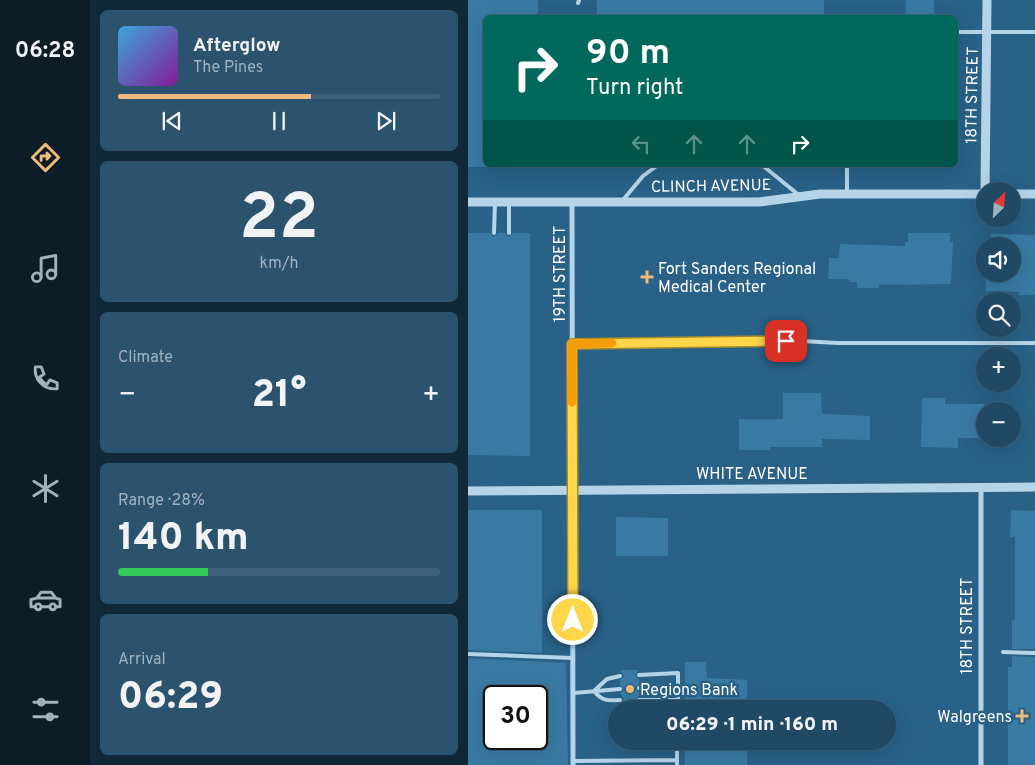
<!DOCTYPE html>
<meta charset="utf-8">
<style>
body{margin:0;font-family:Overpass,sans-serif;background:#2c536e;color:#f1f3f6;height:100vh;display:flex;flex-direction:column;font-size:19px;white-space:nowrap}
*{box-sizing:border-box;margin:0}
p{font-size:16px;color:#a1b2bf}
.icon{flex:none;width:28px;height:28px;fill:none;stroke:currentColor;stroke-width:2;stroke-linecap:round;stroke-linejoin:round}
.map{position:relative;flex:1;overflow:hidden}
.sheet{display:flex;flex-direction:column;gap:10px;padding:10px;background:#112838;width:378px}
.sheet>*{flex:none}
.guide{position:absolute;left:15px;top:15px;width:475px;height:152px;border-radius:8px;box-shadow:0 5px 20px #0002,0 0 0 1px #3c6179;background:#00695c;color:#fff;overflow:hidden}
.needle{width:32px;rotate:25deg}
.fabs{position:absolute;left:508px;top:182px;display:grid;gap:10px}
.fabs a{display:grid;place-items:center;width:45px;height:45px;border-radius:50%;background:#1f4965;box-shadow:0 5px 20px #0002,0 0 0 1px #3c6179;font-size:25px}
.speed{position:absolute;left:15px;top:685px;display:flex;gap:10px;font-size:25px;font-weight:700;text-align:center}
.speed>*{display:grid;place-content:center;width:65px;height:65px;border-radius:50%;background:#1f4965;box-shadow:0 5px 20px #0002,0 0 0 1px #3c6179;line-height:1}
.speed .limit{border:2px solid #111;border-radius:8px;background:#fff;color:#111}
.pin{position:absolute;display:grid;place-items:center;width:42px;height:42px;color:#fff;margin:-21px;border-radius:10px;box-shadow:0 2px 8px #0006}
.me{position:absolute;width:55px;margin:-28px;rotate:0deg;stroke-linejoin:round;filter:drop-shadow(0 0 4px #0008)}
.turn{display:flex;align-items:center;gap:18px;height:105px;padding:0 20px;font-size:22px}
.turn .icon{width:65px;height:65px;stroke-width:2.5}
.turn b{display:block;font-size:35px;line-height:42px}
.lanes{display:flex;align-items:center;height:48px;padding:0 20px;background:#0003;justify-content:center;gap:25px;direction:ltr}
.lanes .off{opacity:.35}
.big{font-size:38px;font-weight:800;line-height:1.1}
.sheet .card{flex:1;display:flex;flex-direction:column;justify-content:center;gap:8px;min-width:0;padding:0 18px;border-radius:8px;background:#2c536e}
.sheet .dial{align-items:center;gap:0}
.dial b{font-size:65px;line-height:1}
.song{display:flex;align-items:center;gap:15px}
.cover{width:60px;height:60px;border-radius:8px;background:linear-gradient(135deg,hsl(200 70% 55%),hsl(290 70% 35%))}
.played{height:5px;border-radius:2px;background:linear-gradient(90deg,#efba7b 60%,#3c6179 60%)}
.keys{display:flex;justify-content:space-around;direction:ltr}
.heat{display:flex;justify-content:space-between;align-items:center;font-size:28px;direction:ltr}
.charge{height:8px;border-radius:4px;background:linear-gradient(90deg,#34c759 28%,#3c6179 0)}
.trip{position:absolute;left:140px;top:700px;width:288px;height:50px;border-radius:25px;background:#1f4965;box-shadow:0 5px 20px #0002,0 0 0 1px #3c6179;font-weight:800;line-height:50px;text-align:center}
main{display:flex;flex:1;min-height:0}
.menu{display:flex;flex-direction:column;width:90px;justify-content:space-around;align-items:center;background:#0c1d28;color:#a1b2bf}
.menu .icon{width:35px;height:35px}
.menu .active{color:#efba7b}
.menu b{font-size:22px;color:#f1f3f6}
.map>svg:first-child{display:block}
.building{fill:#397aa3;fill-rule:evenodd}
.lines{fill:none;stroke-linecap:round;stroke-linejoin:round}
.service{stroke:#b5d4e8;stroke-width:4}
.minor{stroke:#b5d4e8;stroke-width:5}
.tertiary{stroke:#b5d4e8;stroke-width:9}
.route-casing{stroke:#a68a30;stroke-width:12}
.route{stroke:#ffd54a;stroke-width:9}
.slow{stroke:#f59e0b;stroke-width:9}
.poi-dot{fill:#efba7b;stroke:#296187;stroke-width:2}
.labels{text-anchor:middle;stroke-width:5;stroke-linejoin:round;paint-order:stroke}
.street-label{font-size:16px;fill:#fff;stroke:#296187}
.poi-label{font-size:16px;fill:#fff;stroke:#296187;text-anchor:start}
</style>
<main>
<nav class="menu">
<b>06:28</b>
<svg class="icon active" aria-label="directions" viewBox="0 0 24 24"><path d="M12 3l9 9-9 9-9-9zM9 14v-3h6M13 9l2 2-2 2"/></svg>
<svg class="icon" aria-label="music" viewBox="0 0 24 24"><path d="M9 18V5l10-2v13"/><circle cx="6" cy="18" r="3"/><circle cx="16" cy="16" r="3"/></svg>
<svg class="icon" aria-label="phone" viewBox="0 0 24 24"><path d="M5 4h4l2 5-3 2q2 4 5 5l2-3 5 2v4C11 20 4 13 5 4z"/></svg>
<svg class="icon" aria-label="climate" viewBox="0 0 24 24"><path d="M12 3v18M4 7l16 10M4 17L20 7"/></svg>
<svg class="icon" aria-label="car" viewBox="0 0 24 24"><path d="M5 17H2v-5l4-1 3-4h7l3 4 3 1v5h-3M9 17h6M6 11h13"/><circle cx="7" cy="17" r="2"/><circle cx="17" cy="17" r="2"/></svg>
<svg class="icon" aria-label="filters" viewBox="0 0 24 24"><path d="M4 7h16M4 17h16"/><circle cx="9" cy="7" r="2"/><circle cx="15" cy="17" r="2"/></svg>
</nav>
<section class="sheet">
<div class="card">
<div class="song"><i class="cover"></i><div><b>Afterglow</b><p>The Pines</p></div></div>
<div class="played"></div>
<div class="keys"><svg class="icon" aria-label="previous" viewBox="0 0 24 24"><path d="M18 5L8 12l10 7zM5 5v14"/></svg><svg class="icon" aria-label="pause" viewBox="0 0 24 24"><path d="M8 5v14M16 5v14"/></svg><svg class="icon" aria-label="next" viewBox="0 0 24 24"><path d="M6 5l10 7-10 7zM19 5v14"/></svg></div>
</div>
<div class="card dial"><b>22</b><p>km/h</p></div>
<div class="card"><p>Climate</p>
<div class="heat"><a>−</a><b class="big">21°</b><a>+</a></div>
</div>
<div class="card"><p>Range · 28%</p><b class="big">140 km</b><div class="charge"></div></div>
<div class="card"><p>Arrival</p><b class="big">06:29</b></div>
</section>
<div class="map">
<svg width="568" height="765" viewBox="0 0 568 765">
<rect width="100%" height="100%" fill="#296187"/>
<!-- building -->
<path class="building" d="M0 0H70V18H18V167H0Z
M129 0H356V18H129Z
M438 0H466V18L437 17Z
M0 233H22L26 237 30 233H37L41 237 45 233H62V456L0 455Z
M440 233H482V242H485L483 284 411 285V288H389V282H381V279H360L361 258H371L372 244 437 246V242H440Z
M523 234 568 235V295H551V292L518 291V274H544V246H519V242H523Z
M315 393H353L354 414 402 416V440L354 439V447H302V450H271V419H315Z
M454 398H477V404H516V438H490V448L453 447Z
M0 510H74V653L0 650Z
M543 510 568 511V649H544V620H547V537H542Z
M148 517 200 518V556H148Z
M544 656 568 657V765H540V667H544Z
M0 658 98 663 100 765H0ZM26 696H69V739H26Z
M217 662H238L239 678 279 680V709H217Z
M152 670H171L167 675 171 679V684L167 688 171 692V696L167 700 171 704V709H152V704L156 700 152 693 156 689 152 685V680L156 676Z
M217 741H279V765H217Z"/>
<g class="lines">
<!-- service -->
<path class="service" d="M110 3 111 0
M488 32H568
M294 165 332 196
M379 165V194
M155 200 175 176 190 165
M26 233 27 202
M41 233V203
M104 344 333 341 370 343H568
M535 652 568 653
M0 654 105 658
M171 675 210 673V709
M171 688 210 687
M126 691 139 679 152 676
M126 691C134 701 140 701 152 700
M106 693 152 689
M171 700H210
M105 761 209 760
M209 765V741"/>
<!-- minor -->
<path class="minor" d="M104 203 105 765
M513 488V765"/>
<!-- tertiary -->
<path class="tertiary" d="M517 191 519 0
M544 194H568
M0 202H291L352 194H516
M0 491 568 487"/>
</g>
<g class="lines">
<!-- route casing -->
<g class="route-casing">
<path id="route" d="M105 620 104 344 318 341"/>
</g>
<!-- route -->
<use href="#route" class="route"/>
<!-- slow -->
<path class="slow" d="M104 402V344L144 343"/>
</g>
<!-- markers -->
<g class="poi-dot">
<path d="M176.5 269.5h5v5h5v5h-5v5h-5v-5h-5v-5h5z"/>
<circle cx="162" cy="689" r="5"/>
<path d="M551.5 708.5h5v5h5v5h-5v5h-5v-5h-5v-5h5z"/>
</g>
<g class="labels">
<!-- street labels -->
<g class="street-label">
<text transform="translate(503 95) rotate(-89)" y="6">18TH STREET</text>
<text transform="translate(243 185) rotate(-1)" y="6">CLINCH AVENUE</text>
<text transform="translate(91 274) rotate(-90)" y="6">19TH STREET</text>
<text x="284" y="479">WHITE AVENUE</text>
<text transform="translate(498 626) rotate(-90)" y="6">18TH STREET</text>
</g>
<!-- poi labels -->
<g class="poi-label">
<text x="190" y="274">Fort Sanders Regional<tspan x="190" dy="18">Medical Center</tspan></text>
<text x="172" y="695">Regions Bank</text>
<text x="544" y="722" text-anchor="end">Walgreens</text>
</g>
</g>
</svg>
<div class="fabs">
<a><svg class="needle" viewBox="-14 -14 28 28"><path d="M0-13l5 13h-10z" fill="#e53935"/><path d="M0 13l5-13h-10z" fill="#a1b2bf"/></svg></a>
<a><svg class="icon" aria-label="sound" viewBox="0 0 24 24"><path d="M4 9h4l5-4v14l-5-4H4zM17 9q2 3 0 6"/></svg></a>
<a><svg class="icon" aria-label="search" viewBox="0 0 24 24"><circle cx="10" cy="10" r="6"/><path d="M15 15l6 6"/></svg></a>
<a>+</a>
<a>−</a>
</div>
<div class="speed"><div class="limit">30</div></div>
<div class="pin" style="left:318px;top:341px;background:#d93025"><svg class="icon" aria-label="arrive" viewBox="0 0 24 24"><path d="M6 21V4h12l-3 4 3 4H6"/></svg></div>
<svg class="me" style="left:105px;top:620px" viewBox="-20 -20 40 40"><circle r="17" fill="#ffd54a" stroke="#fff" stroke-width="3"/><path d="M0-11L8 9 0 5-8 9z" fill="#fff"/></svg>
<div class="trip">06:29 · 1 min · 160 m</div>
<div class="guide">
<div class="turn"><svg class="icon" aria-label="right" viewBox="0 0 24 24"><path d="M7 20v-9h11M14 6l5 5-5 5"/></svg><div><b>90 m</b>Turn right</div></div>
<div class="lanes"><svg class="icon off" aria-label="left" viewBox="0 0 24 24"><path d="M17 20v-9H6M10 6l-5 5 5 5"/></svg><svg class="icon off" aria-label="ahead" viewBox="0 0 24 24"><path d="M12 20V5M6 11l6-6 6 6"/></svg><svg class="icon off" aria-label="ahead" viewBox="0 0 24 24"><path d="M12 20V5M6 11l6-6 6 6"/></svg><svg class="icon" aria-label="right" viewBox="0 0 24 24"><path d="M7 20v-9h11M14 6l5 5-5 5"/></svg></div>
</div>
</div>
</main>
